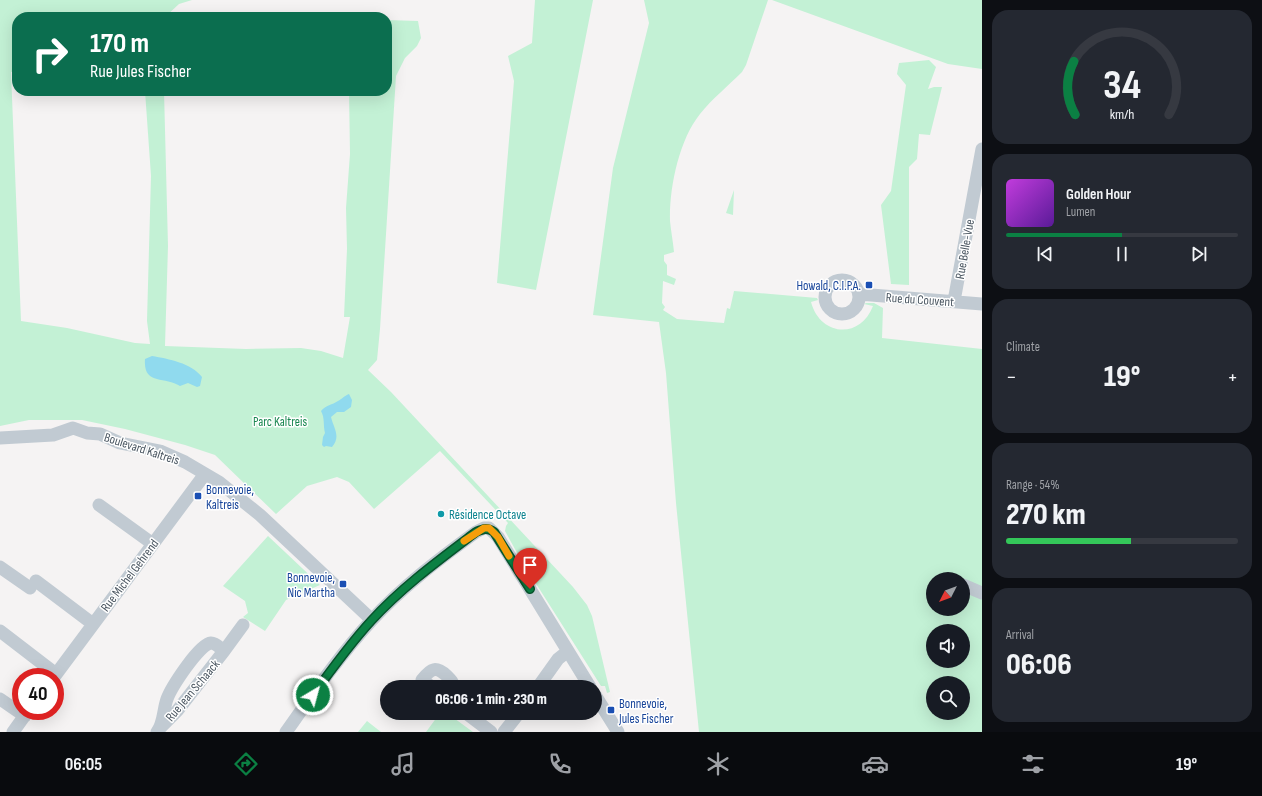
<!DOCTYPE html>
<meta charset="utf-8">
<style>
body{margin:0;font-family:"Sofia Sans Condensed",sans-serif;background:#242831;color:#f1f3f6;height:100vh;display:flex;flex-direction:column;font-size:15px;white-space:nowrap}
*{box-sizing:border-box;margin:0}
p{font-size:13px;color:#9ea1a6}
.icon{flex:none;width:22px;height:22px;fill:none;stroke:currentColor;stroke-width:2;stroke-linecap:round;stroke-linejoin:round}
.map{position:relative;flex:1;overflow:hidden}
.sheet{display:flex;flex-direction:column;gap:10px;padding:10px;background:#0d0f14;width:280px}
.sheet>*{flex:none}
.hud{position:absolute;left:12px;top:12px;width:380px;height:84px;border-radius:16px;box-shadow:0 4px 16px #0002;background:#0b6e4f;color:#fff;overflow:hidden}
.needle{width:26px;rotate:228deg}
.tools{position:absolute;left:926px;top:572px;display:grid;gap:8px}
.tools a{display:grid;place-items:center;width:44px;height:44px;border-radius:50%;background:#171b24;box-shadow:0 4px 16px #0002;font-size:20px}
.speed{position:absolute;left:12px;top:668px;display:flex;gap:8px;font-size:20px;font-weight:700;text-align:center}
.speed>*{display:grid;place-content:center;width:52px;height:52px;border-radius:50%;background:#171b24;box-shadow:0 4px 16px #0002;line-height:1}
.speed .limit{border:6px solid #d22;background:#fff;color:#111}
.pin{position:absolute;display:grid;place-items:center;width:34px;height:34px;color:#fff;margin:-41px -17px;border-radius:50% 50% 50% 0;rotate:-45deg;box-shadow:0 0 4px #0007}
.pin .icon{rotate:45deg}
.me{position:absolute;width:44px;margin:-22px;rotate:37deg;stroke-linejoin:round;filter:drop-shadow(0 0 3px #0008)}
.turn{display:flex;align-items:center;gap:14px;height:84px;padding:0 12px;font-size:18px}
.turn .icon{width:52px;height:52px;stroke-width:2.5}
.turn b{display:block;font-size:28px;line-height:34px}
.big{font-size:30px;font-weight:800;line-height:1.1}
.sheet .widget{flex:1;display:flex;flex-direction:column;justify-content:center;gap:6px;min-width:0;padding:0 14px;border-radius:16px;background:#242831}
.sheet .dial{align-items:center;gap:0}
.dial svg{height:104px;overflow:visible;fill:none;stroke:#363941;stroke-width:7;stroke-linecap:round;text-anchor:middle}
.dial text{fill:#f1f3f6;stroke:none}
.song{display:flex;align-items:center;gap:12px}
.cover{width:48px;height:48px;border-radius:6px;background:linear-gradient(135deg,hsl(290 70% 55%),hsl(270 70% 35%))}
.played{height:4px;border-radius:2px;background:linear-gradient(90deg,#0b8043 50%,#363941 50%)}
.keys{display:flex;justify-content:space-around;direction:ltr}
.heat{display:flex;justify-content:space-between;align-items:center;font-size:22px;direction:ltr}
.charge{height:6px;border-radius:3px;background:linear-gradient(90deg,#34c759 54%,#363941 0)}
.trip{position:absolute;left:380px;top:680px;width:222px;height:40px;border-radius:20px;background:#171b24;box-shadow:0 4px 16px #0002;font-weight:800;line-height:40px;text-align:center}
.tabs{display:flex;height:64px;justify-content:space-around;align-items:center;background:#090b0e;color:#9ea1a6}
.tabs .icon{width:28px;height:28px}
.tabs .active{color:#0b8043}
.tabs b{font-size:18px;color:#f1f3f6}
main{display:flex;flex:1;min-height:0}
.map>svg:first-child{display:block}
.green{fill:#c3f1d5;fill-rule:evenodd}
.water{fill:#90daee}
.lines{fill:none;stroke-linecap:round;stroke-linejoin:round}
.minor{stroke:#c1cad2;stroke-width:13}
.route-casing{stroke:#07532c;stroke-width:10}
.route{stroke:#0b8043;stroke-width:7}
.slow{stroke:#f59e0b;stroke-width:7}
.transit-dot{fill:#1a4fb4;stroke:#fff;stroke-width:1.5}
.culture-dot{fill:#0f9aa8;stroke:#fff;stroke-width:1.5}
.labels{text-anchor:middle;stroke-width:3;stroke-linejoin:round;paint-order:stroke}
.street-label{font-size:13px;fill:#4a5661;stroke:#fff}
.transit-label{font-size:13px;fill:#164399;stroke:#fff;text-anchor:end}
.park-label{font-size:13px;fill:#17864f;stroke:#fff}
.culture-label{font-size:13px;fill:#0d838f;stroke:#fff;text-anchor:start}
</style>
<main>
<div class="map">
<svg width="982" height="732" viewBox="0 0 982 732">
<rect width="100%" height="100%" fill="#f5f3f3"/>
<!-- green -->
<path class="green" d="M0 0H192L179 4 165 17H17V71L11 72 21 321 67 328 135 343 150 344 147 321 151 176 145 91H164L168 246 165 346 246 349 301 348 321 351 343 358 350 317H344L347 249 346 208 350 154 349 91H387V20L418 21 421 38 417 46 405 58 396 76 380 329 377 360 368 370 391 392 573 587 587 605 592 616 610 692 607 693 605 686H601L521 560 505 531 506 526 508 523 440 451 374 509 349 482 337 477 307 486 276 514 215 455 185 445 125 429 82 420H29L0 426Z
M535 0H593L536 290 497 283 514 81 508 56 532 43Z
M644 0H768L746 65 742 72C728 86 712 99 700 114 679 140 669 188 670 221 671 231 673 242 674 252L664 255V261L667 265V275L676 279 674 285 663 281 662 303 665 307 663 310 677 319 724 323 727 308 730 309 734 291 817 298 818 300 811 302C820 336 860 340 873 306L864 304 866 303H874L883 308 882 338 982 349V732H699L676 503 666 373 659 322 593 315 613 168 649 23ZM933 579H963V609H933ZM933 631H963V661H933ZM933 683H963V713H933Z
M772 0H982V69L948 64Z
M929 60 936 67 928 89 934 87H942L930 135 919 134 917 159 909 167V285L891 284 881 205 891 191 906 85 897 74 899 63Z
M734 190 733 215 726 213Z
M268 536 320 585 286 600 265 631 243 617 248 613 245 601 223 586Z
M440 713H447L473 732H426Z
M367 721 381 732H358Z"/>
<!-- water -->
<path class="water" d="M152 356C169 359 191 363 202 377L200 386 197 387 188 383 180 386C165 376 143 386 145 359Z
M349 394 352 400 351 407 344 412H337L331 417C334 429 341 436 332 447L326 446 324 447 322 445 323 437 325 433C323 425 325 418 321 411 326 405 332 405 338 401 342 399 344 396 349 394Z"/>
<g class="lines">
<!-- minor -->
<path class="minor" d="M825 297a17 17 0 1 1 34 0a17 17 0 1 1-34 0Z
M859 294 982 304
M954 301 982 149
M0 438 53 435 73 428 87 433 100 434 120 443 160 451 185 462 219 482 260 515 372 620
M99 505 153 544
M0 567 30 588
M36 581 93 624
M963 585 982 593
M0 631 56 674
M54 677 205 474
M432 687 422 680C431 668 436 666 447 676 451 680 453 682 454 687
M538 687 558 659 568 651
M595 695 618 732
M0 699 25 716
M466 713 491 732
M160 728 177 711 224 651
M13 732 28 711
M157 732C164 723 163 710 167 699 171 688 199 644 211 643 216 643 220 648 224 651L243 625
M286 732C313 694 340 655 371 621 402 587 439 559 476 532L484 528H489L498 537 590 687
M504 732 519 713"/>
</g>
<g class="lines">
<!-- route casing -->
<g class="route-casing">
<path id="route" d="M313 695C331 670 350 644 371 621 402 587 439 560 476 532 483 529 487 527 494 532L530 589"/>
</g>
<!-- route -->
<use href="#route" class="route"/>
<!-- slow -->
<path class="slow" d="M464 541 484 528H489L498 537 509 556"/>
</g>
<!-- markers -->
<g class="transit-dot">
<rect x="865" y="281" width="8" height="8" rx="2"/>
<rect x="194" y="492" width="8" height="8" rx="2"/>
<rect x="339" y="580" width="8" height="8" rx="2"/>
<rect x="607" y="706" width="8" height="8" rx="2"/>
</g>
<circle class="culture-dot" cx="441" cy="514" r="4"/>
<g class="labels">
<!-- street labels -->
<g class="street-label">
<text transform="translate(964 249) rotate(-80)" y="5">Rue Belle-Vue</text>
<text transform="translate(920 299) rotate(4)" y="5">Rue du Couvent</text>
<text transform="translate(142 448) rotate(18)" y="5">Boulevard Kaltreis</text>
<text transform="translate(129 575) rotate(-53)" y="5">Rue Michel Gehrend</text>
<text transform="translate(192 690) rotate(-50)" y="5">Rue Jean Schaack</text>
</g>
<!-- transit labels -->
<g class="transit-label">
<text x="861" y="290">Howald, C.I.P.A.</text>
<text x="206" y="494" text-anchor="start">Bonnevoie,<tspan x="206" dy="15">Kaltreis</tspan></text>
<text x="335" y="582">Bonnevoie,<tspan x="335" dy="15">Nic Martha</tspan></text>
<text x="619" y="708" text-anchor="start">Bonnevoie,<tspan x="619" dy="15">Jules Fischer</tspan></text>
</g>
<!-- park labels -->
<g class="park-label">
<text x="280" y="426">Parc Kaltreis</text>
</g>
<!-- culture labels -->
<g class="culture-label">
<text x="449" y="519">Résidence Octave</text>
</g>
</g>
</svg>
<div class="tools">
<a><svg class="needle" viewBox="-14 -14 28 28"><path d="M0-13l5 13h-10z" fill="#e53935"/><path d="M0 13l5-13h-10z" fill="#9ea1a6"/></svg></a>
<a><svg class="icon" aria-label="sound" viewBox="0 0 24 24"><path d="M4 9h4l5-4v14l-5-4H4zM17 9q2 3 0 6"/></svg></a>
<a><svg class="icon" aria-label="search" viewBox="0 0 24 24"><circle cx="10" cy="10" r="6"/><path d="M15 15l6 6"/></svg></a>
</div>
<div class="speed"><div class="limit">40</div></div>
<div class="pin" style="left:530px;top:589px;background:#d93025"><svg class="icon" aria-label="arrive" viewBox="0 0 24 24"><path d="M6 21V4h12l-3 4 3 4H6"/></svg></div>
<svg class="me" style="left:313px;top:695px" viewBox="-20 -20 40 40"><circle r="17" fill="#0b8043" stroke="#fff" stroke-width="3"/><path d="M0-11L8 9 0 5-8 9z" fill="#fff"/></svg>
<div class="trip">06:06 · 1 min · 230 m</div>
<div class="hud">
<div class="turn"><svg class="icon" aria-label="right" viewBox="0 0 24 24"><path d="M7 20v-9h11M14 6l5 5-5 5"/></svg><div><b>170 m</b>Rue Jules Fischer</div></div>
</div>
</div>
<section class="sheet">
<div class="widget dial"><svg viewBox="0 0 100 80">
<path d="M14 69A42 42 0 1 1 86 69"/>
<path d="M14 69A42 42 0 0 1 13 28" stroke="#0b8043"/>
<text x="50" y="56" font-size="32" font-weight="700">34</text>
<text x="50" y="72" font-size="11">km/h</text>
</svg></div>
<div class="widget">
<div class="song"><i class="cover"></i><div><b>Golden Hour</b><p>Lumen</p></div></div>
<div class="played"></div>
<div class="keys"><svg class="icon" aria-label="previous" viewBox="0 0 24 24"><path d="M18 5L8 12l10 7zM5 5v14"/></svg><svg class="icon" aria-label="pause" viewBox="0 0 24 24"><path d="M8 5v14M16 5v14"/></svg><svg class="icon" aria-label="next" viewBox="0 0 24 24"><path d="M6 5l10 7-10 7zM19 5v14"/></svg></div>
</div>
<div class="widget"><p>Climate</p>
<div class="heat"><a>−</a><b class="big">19°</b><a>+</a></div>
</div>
<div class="widget"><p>Range · 54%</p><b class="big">270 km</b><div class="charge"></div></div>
<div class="widget"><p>Arrival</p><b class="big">06:06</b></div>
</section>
</main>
<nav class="tabs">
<b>06:05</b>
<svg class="icon active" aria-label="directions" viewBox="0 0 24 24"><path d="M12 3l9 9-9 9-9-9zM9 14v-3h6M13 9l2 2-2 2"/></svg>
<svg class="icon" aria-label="music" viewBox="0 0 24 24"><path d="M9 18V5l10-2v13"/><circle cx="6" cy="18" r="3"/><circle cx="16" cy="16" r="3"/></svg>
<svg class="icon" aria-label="phone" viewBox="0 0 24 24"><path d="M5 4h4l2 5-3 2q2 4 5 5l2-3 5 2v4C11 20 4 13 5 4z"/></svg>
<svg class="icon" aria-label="climate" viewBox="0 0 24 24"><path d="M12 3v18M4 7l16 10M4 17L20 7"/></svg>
<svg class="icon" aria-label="car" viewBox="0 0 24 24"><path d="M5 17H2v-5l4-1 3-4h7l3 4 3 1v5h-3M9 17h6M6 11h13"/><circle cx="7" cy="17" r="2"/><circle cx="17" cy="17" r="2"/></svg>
<svg class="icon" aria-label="filters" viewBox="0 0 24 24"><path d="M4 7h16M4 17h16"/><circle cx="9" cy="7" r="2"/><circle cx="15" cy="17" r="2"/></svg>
<b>19°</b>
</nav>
